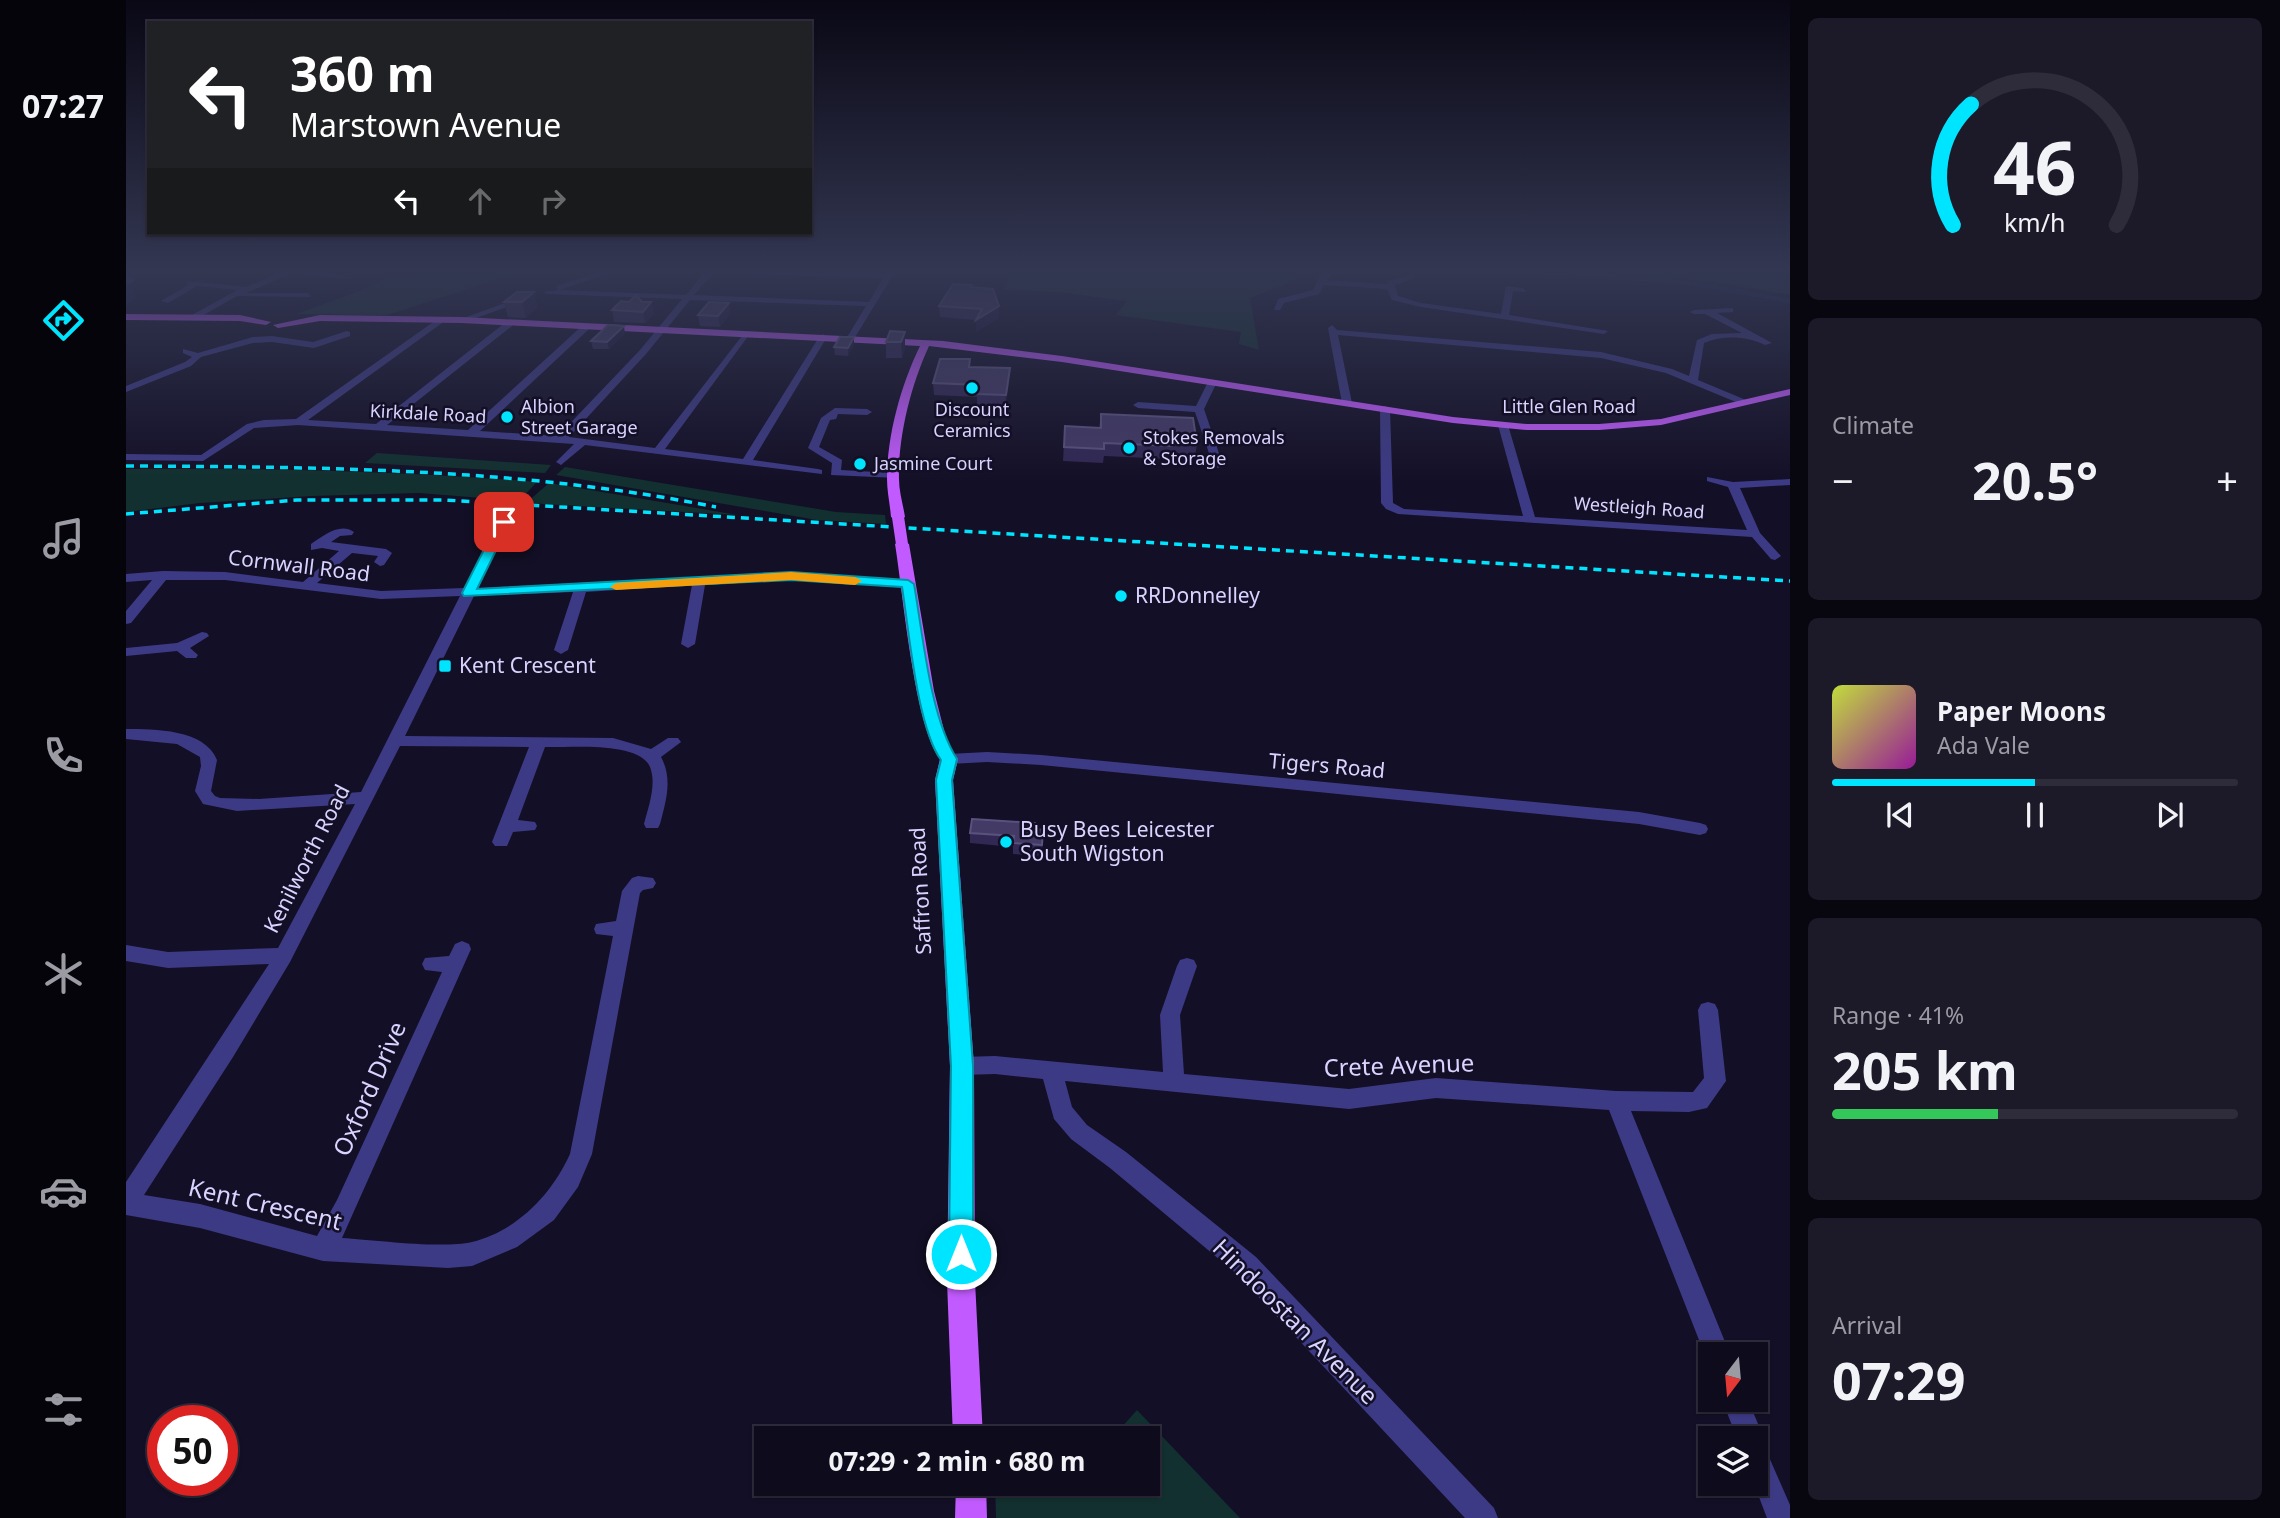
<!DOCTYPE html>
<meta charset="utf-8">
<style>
body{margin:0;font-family:"Noto Sans",sans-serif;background:#1c1929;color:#f1f3f6;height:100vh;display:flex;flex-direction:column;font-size:26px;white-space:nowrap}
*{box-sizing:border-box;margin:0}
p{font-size:23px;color:#9b9ba3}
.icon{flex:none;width:38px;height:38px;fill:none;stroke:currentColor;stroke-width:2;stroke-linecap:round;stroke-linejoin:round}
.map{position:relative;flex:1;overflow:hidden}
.drawer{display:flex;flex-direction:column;gap:18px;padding:18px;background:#08060f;width:490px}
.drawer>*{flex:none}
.banner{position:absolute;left:21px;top:21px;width:665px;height:214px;border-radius:0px;box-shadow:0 2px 5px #0004,0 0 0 2px #2e2b3b;background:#202124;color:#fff;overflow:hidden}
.needle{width:46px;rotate:196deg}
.tools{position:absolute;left:1572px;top:1342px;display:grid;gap:14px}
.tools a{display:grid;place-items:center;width:70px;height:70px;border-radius:0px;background:#0e0b1c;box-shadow:0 2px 5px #0004,0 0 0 2px #2e2b3b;font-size:35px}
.speed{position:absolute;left:21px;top:1405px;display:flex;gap:14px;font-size:35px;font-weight:700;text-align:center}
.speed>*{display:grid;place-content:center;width:91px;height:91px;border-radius:50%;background:#0e0b1c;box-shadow:0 2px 5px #0004,0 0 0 2px #2e2b3b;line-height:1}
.speed .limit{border:10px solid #d22;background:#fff;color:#111}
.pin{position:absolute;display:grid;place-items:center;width:60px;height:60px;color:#fff;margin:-30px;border-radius:14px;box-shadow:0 4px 10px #0006}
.me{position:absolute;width:77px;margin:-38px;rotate:0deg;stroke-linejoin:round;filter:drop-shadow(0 0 5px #0008)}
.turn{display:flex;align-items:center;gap:24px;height:147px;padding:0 28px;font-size:32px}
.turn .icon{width:91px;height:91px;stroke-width:2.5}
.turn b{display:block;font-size:49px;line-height:60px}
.lanes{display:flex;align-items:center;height:66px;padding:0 28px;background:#0003;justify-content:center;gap:35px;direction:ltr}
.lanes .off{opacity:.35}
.big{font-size:52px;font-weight:700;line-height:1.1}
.drawer .tile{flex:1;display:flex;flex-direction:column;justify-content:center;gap:10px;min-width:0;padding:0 24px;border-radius:10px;background:#1c1929}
.drawer .dial{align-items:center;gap:0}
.dial svg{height:182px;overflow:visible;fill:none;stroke:#2e2b3b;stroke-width:7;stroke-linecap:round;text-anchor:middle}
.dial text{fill:#f1f3f6;stroke:none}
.song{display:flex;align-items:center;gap:21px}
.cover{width:84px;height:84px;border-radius:10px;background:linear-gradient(135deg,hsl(70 70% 55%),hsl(300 70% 35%))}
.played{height:7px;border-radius:4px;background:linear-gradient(90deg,#00e5ff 50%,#2e2b3b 50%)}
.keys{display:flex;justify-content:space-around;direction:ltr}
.heat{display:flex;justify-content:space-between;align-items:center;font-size:38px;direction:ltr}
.charge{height:10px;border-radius:5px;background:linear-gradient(90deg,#34c759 41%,#2e2b3b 0)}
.trip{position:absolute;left:628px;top:1426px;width:406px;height:70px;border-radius:0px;background:#0e0b1c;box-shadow:0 2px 5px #0004,0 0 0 2px #2e2b3b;font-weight:700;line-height:70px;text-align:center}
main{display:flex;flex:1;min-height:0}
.tabs{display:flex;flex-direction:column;width:126px;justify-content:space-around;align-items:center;background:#06040b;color:#9b9ba3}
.tabs .icon{width:49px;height:49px}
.tabs .selected{color:#00e5ff}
.tabs b{font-size:32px;color:#f1f3f6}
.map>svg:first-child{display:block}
.green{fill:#12302f}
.water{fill:#0c2248}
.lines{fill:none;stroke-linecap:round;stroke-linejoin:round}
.minor{fill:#3d3a85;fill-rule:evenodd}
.major{fill:#c25bff;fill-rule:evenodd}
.rail{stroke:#00e5ff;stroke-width:3.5;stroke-dasharray:8 6;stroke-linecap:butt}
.major-bridge{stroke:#c25bff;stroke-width:12}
.wall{fill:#312854}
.shaded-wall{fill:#1d163a}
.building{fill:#433a66;stroke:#5a527e;stroke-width:2}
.route{fill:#00e5ff;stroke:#0095a6;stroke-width:2}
.slow{fill:#f59e0b}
.poi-dot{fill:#00e5ff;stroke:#130f26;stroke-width:2.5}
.labels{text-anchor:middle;stroke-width:5;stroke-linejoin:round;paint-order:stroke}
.far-poi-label{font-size:18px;fill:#d9d4ff;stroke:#130f26;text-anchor:start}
.far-street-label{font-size:18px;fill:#d9d4ff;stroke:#130f26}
.street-label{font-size:21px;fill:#d9d4ff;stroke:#130f26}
.poi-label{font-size:21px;fill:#d9d4ff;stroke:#130f26;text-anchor:start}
.near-street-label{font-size:24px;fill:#d9d4ff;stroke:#130f26}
</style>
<main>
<nav class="tabs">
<b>07:27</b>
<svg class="icon selected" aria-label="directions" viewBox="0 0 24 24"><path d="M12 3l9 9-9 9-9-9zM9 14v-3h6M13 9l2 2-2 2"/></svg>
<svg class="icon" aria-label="music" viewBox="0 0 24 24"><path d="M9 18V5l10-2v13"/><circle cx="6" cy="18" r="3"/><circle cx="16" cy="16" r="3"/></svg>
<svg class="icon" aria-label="phone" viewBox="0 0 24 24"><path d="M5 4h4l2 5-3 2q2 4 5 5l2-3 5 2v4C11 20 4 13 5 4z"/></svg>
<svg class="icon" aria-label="climate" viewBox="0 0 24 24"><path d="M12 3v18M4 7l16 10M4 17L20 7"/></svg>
<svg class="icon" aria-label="car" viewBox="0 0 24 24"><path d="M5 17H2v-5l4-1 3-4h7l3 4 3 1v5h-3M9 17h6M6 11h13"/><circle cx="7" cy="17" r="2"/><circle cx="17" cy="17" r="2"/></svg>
<svg class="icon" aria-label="filters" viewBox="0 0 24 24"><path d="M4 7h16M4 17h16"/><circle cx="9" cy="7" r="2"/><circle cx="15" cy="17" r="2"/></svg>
</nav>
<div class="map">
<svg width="1664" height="1518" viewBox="0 0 1664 1518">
<rect width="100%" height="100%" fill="#130f26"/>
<!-- green -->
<path class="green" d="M280 270H400L261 315 170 314 226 294Z
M864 270H1178L1163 283 1124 298 1133 350 1113 344 1115 332 990 315 1001 301 940 293 877 289 883 277 862 275Z
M1451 270H1664V295L1591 282Z
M251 453 425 465 419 473 239 463Z
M439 467 710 512 759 515 760 524 691 520 430 475Z
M0 469C137 468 274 471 411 482L393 501 293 493 186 496 74 503 0 512Z
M423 483 612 515 400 503Z
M1011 1410 1114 1518H870L869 1484H1022V1438H867L866 1424 986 1438Z"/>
<!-- water -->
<path class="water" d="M1374 270C1471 270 1569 279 1664 299V303L1561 285Z"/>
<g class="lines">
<!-- minor -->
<path class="minor" d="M154 270H182L228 277 224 279 166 273 120 293H182L185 297 111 296 69 320 66 319V315L111 290 71 286 42 303 35 301 62 285 61 281 120 287 156 272Z
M479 270H491L434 290 560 295 579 272 569 270 760 274 762 270H770L728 339 724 342 720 339 740 306 564 300 520 354 443 437 529 448 619 332 623 335 539 449 617 459 693 337 697 334 701 337 627 460 692 469 696 470V474L459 445 435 465 430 462 448 444 172 425 128 428 77 461 0 460V454L75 455 121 424 138 420 170 419 313 318 316 319V323L182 420 250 424 380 322H386V326L261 425 342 430 457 325H463V329L354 431 432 436 514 350 556 299 421 294 417 292 432 290 430 286ZM587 273 757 278 743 302 568 295Z
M1202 270H1211L1200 280 1261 284 1263 281 1288 274V278L1269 285 1272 296 1295 303 1375 314 1380 286 1397 288 1400 292 1387 291 1383 315 1482 331 1478 334 1295 307 1266 300 1261 289 1198 285 1193 294 1158 303 1154 310H1148L1152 299 1187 290 1195 274Z
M0 276 10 279 0 287Z
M396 297 403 299 339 322 332 320Z
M1607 308V312L1591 313 1646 343 1639 345C1621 336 1597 335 1578 343L1572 380 1620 400 1622 402 1617 405 1540 373 1475 358 1212 335 1226 403 1221 406 1216 403 1202 328 1206 325 1211 330 1475 352 1546 369 1563 376 1571 340 1586 334 1616 333 1579 314H1568L1564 312 1568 310Z
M221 331 224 332V336L188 348 146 342 127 343 75 357 65 366 0 392V386L59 362 66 357 57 353V349L72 353 127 337 146 336 187 342Z
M1083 380 1091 382 1078 409 1097 465 1092 468 1087 465 1069 412 1012 408 1007 405 1012 402 1070 406Z
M1259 406 1264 409 1267 503 1278 509 1397 516 1372 425 1377 422 1382 425 1409 517 1621 530 1602 487 1581 481V477L1607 482 1664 479V485L1614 488 1634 533 1655 556 1649 560 1645 559 1626 537 1272 514 1260 509 1255 503 1254 409Z
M709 408 741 409 746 412 741 415 712 414 710 419 704 420 693 447 716 460 715 470 767 473 771 474V478L705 475 706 463 682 448 695 418Z
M378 518 384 522 352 588 665 572 782 580 788 584 782 588 665 580 579 585 569 644 562 648 555 644 566 585 460 592 442 650 435 654 428 650 447 592 348 596 279 736 487 738 525 749 542 738H552L555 742 535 757C547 779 540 801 534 824L532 828H520L518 824C522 808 530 787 525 770 518 740 443 748 419 747L392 820 409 822 411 826 409 830 387 832 381 846H369L366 842 403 747 274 746 164 962 107 1057 18 1195 74 1204 191 1236 211 1200 316 972 299 970 296 964 299 958 323 956 329 944 336 941 343 944 345 949 216 1238C250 1240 315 1249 346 1242 391 1231 426 1194 444 1154L487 936 470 934 468 929 470 924 490 921 496 891 506 878 512 876 527 878 530 883 527 888 517 890 514 893 466 1154 452 1187 428 1220 391 1247 346 1266 322 1268 197 1261 74 1228 0 1215V1182L143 964 42 968 0 961V945L42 952 152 948 229 804 111 811 77 804 69 791 75 766 74 757 51 744 0 739V729C28 729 79 729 91 760L85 791 89 796 94 798 133 799 235 792 334 596 255 599 99 580H40L5 623 0 624V611L26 580 0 582V574L37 571 99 572 177 582 213 551 196 548 185 550V544C197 536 214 522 228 532L226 535 214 536 205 542 260 549 266 553 258 565 254 566 248 562 252 556 226 553 191 583 255 591 338 588 372 522Z
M76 632 81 633 83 636 64 648 72 655 70 658H60L51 651 0 656V648L51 643Z
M861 752 915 755 1513 812 1574 823 1580 825 1582 829 1580 833 1574 835 1513 824 1192 792 915 765 861 762 823 764 815 759 823 754Z
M1061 958 1068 960 1071 966 1054 1015 1058 1074 1223 1089 1310 1078 1490 1091 1567 1092 1578 1078 1572 1010 1575 1004 1582 1002 1589 1004 1592 1010 1600 1081 1581 1108 1563 1112 1505 1111 1604 1354H1584V1364L1582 1363 1483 1110 1310 1098 1223 1109 939 1081 946 1107 961 1125 1000 1152 1130 1257 1368 1508 1372 1518H1339L1112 1275 984 1168 945 1139 928 1119 917 1079 869 1074 836 1075 829 1073 826 1066 829 1059 836 1057 869 1056 1037 1072 1034 1015 1051 966 1054 960Z
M1596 1400H1622L1638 1438 1636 1441 1664 1505V1518H1641L1628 1484 1629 1438H1611Z"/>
<!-- major -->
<path class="major" d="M0 314 114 315 145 322 140 325 114 321 0 320Z
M194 315 336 317 817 341 936 356 1327 417 1401 424H1473L1535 419 1664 389V395L1535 425 1473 430H1401L1327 423 936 362 803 346C785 385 772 436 773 479 773 492 777 504 779 517L772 521 765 517C764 504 761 492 761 479 761 435 775 385 794 346L336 323 194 321 152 328 147 325Z
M776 540 783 544 808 691 822 746 832 759 827 780 848 1066 849 1281 857 1438H827L821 1281 824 1066 809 780 814 759C788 724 777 593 769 544Z
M830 1484H860L861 1518H829Z"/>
<!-- rail -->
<path class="rail" d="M0 466C198 467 395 468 590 507
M0 514 171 500H319L1664 581"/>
<!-- major-bridge -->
<path class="major-bridge" d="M772 517 776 544"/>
</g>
<!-- wall -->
<path class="wall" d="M846 287 873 306V318L850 332V320L814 317 813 306Z
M391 292 412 307 400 318 382 317 378 302Z
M516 302H525L528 314 519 323 488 322 486 310Z
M603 303 604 314 594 327 574 326 572 315Z
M779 332V348L776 358H760V342Z
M499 334 483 349H467L465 341Z
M728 345 722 356 709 355 708 347Z
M844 359V367L883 380 879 408 851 407V397L808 395 807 383Z
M975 414 1071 444 1069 457 1044 456V459L978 456 977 463 937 461 939 426 973 428Z
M909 829 917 830 916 856 887 854V847L844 843V833Z"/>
<!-- shaded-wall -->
<path class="shaded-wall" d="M2 283 10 298 0 305V285Z
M408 292 412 307 400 318 396 302Z
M525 302 528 314 519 323 517 312Z
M603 303 604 314 594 327 592 316Z
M873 306V318L850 332V320Z
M498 326 499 334 483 349 481 342Z
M779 332V348L776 358 775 342Z
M728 337V345L722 356V348Z
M884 368 883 380 879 408 880 395Z"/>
<!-- building -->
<path class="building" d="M827 284 846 285 845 287 867 289 873 306 850 320 856 309 813 306Z
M391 292H408L396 302H378Z
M510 295 516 302H525L517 312 486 310 495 301 503 302Z
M583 302 603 303 592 316 572 315Z
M482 325 498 326 481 342 465 341Z
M764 331 779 332 775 342H760Z
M714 337H728L722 348 708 347Z
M814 359H844L843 367 884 368 880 395 851 394 853 385 807 383Z
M975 414 1067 418 1071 444 1045 443 1046 446 978 443V449L938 447 939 426 975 428Z
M846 819 909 823V829L917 830 916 845 887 843 888 836 844 833Z"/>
<!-- sky -->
<linearGradient id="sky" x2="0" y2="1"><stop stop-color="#0a0815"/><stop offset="0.56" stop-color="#333752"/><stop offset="1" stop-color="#333752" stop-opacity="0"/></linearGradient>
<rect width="1664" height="483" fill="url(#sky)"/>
<!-- route -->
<path class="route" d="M378 518 384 522 351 589 665 572 782 580 788 584C797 635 804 717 831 759L826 780 847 1066V1254L844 1263 835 1266 827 1263 823 1254 825 1066 810 780 815 760C791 727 783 630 776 587L665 580 338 596 336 593 372 522Z"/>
<!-- slow -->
<path class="slow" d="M665 572 729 577 736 581 729 585 665 580 490 590 484 587 490 583Z"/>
<!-- markers -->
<g class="poi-dot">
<circle cx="846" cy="388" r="7"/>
<circle cx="381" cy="417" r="7"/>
<circle cx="1003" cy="448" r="7"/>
<circle cx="734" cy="464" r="7"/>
<circle cx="995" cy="596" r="7"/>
<rect x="312" y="659" width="14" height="14" rx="3.5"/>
<circle cx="880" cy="842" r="7"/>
</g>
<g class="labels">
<!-- far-poi labels -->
<g class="far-poi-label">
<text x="395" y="413">Albion<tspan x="395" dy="21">Street Garage</tspan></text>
<text x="846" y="416" text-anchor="middle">Discount<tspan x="846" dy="21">Ceramics</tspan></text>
<text x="1017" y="444">Stokes Removals<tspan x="1017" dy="21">&amp; Storage</tspan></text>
<text x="748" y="470">Jasmine Court</text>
</g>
<!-- far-street labels -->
<g class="far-street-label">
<text x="1443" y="413">Little Glen Road</text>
<text transform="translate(302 414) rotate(3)" y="6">Kirkdale Road</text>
<text transform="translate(1513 508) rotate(4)" y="6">Westleigh Road</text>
</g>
<!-- street labels -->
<g class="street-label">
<text transform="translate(173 566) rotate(7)" y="7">Cornwall Road</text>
<text transform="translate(1201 766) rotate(5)" y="7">Tigers Road</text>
<text transform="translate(181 859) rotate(-63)" y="7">Kenilworth Road</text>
<text transform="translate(795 891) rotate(-93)" y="7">Saffron Road</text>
</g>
<!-- poi labels -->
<g class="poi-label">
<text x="1009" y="603">RRDonnelley</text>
<text x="333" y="673">Kent Crescent</text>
<text x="894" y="837">Busy Bees Leicester<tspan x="894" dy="24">South Wigston</tspan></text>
</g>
<!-- near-street labels -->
<g class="near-street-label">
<text transform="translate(1273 1066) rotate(-2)" y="8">Crete Avenue</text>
<text transform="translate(244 1089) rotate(-66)" y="8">Oxford Drive</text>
<text transform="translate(139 1205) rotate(13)" y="8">Kent Crescent</text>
<text transform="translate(1169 1322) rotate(45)" y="8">Hindoostan Avenue</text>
</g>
</g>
</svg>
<div class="tools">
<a><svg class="needle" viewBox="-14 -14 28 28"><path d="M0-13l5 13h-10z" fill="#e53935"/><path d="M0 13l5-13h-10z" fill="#9b9ba3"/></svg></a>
<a><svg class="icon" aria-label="layers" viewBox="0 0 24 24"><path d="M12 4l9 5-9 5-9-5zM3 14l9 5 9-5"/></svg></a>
</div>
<div class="speed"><div class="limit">50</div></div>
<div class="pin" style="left:378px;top:522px;background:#d93025"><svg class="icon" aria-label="arrive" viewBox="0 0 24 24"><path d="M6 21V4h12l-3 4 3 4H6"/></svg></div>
<svg class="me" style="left:835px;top:1254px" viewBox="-20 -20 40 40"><circle r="17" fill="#00e5ff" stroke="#fff" stroke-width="3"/><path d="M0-11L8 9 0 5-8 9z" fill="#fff"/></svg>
<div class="trip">07:29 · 2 min · 680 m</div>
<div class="banner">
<div class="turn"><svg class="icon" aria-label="left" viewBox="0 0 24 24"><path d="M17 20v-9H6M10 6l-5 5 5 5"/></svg><div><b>360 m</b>Marstown Avenue</div></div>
<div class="lanes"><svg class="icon" aria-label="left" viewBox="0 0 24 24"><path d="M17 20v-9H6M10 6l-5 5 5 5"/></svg><svg class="icon off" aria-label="ahead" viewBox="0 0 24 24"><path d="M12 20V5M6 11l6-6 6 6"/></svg><svg class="icon off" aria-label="right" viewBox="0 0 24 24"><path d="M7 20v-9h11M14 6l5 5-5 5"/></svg></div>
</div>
</div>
<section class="drawer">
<div class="tile dial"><svg viewBox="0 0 100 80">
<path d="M14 69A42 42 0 1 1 86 69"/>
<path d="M14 69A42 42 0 0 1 22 16" stroke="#00e5ff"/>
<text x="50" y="56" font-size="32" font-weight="700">46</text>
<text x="50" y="72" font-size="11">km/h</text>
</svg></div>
<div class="tile"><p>Climate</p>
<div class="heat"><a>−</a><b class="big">20.5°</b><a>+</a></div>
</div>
<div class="tile">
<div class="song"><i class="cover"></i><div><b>Paper Moons</b><p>Ada Vale</p></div></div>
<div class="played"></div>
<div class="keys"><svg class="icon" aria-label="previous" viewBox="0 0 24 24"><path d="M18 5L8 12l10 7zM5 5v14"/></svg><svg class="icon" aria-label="pause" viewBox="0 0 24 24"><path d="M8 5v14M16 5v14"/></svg><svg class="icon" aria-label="next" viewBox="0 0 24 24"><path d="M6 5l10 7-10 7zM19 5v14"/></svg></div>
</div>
<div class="tile"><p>Range · 41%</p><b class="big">205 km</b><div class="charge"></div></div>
<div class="tile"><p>Arrival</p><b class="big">07:29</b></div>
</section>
</main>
